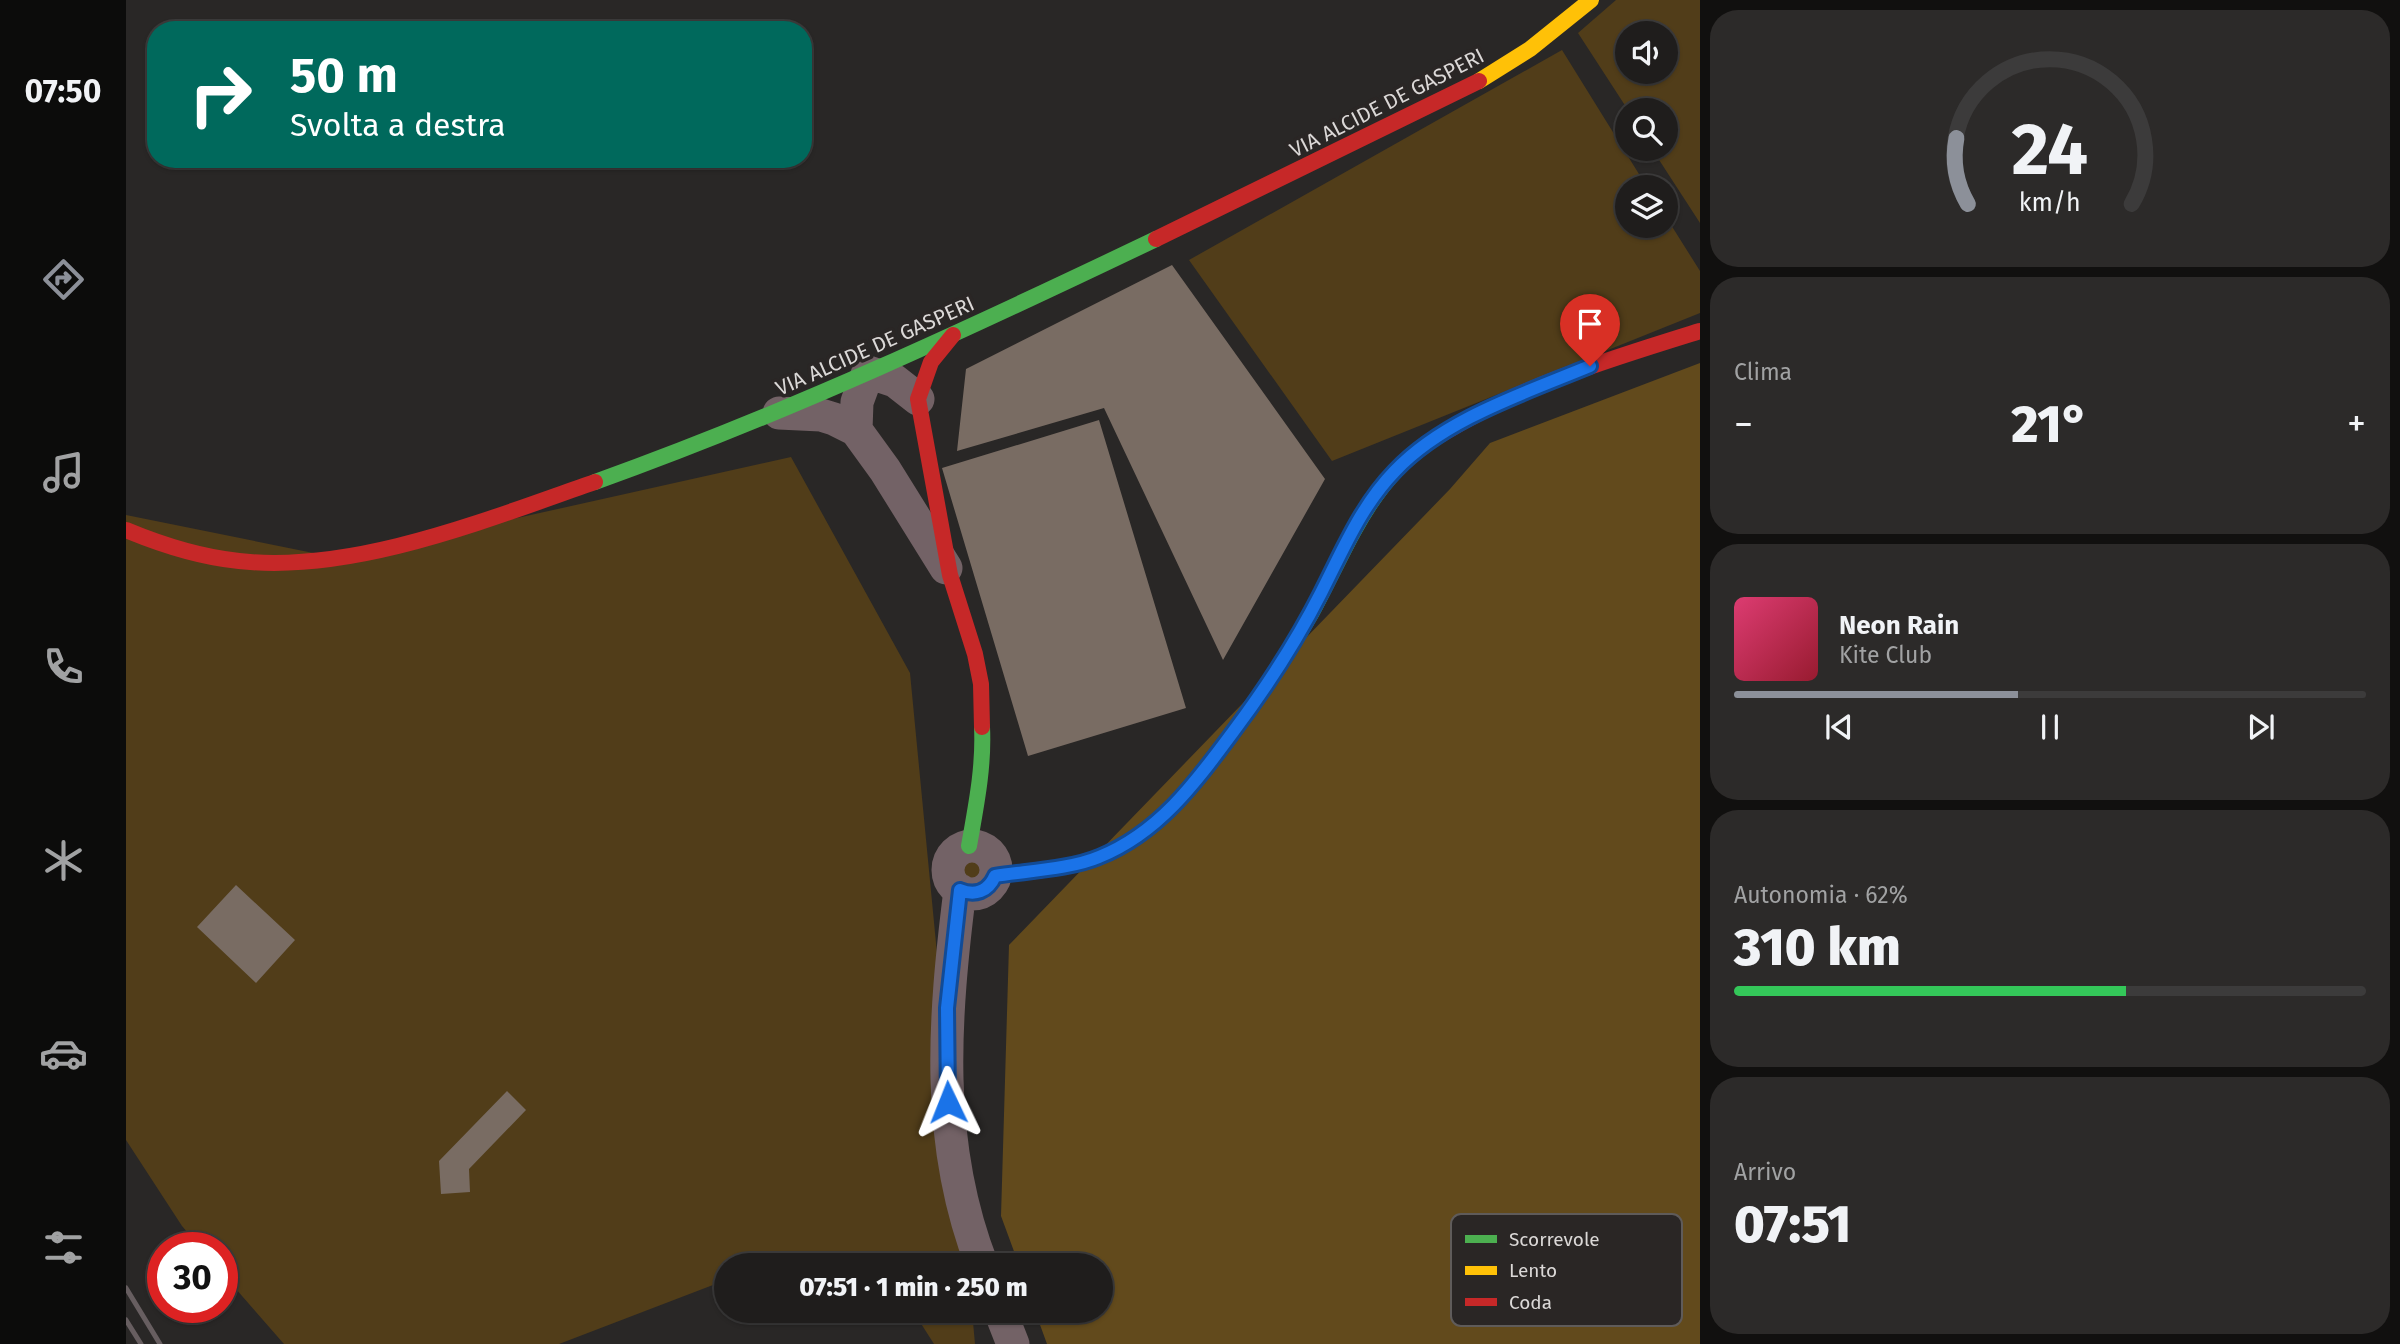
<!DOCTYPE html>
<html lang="it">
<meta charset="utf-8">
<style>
body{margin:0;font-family:"Fira Sans",sans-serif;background:#2c2a29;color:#f1f3f6;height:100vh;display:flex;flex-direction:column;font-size:26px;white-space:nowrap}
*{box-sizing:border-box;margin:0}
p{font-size:23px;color:#a1a2a3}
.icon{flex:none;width:38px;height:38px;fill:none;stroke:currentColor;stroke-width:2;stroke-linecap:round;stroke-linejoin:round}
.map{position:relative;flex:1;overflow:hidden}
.panel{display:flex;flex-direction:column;gap:10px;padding:10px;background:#11100f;width:700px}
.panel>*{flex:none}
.top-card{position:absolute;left:21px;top:21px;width:665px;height:147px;border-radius:28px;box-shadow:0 2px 5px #0004,0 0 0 2px #3c3b3b;background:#00695c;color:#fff;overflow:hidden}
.buttons{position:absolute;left:1489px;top:21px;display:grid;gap:14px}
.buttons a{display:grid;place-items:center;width:63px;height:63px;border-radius:50%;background:#1f1d1c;box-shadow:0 2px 5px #0004,0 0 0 2px #3c3b3b;font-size:35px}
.speed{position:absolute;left:21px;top:1232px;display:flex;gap:14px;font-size:35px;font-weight:700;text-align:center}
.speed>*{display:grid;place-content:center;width:91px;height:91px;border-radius:50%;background:#1f1d1c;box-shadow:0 2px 5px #0004,0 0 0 2px #3c3b3b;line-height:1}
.speed .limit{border:10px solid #d22;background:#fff;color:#111}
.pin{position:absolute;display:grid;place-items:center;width:60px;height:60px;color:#fff;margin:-72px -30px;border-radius:50% 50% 50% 0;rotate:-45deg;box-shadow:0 0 7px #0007}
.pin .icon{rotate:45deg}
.me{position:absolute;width:77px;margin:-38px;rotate:358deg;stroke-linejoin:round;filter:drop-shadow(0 0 5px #0008)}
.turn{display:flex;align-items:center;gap:24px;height:147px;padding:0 28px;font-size:32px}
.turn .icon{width:91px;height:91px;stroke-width:2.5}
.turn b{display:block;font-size:49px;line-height:60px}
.big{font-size:52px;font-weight:800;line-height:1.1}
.panel .card{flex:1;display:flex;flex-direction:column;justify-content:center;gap:10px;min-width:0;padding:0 24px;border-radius:28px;background:#2c2a29}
.panel .dial{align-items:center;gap:0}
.dial svg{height:182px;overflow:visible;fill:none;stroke:#3c3b3b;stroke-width:7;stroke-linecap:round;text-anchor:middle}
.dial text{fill:#f1f3f6;stroke:none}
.song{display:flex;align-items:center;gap:21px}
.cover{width:84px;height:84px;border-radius:10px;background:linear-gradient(135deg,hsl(340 70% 55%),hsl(350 70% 35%))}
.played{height:7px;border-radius:4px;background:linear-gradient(90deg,#8c9099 45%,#3c3b3b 45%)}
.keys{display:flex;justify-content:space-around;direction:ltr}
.heat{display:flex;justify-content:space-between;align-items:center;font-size:38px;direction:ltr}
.charge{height:10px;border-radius:5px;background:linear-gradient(90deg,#34c759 62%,#3c3b3b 0)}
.trip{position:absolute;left:588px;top:1253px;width:399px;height:70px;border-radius:35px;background:#1f1d1c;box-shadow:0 2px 5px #0004,0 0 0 2px #3c3b3b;font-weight:800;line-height:70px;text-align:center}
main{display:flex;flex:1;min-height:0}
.dock{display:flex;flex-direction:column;width:126px;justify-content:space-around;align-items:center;background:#0c0c0b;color:#a1a2a3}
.dock .icon{width:49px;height:49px}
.dock .current{color:#8c9099}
.dock b{font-size:32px;color:#f1f3f6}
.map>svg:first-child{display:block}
.green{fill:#513d19;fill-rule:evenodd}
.forest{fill:#624a1c}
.building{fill:#796c63}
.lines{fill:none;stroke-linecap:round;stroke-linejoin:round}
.street{stroke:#736266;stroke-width:33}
.fast{stroke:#4caf50;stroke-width:16}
.slow{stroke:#ffc107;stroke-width:16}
.jam{stroke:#c62828;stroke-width:16}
.rail{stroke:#675e60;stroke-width:5}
.route-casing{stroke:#114b97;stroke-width:18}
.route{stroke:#1a73e8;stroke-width:12}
.labels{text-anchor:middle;stroke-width:7;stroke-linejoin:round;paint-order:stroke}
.street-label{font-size:21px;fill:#dbd8d7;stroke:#2a2625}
.key{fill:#2a2625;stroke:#5f5b5a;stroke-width:2}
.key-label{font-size:19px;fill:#dbd8d7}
</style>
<main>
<nav class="dock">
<b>07:50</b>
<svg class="icon current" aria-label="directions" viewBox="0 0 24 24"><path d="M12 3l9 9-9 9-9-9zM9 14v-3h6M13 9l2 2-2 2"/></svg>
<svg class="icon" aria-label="music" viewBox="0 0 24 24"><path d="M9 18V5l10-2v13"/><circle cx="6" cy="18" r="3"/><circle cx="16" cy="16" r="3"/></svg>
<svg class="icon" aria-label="phone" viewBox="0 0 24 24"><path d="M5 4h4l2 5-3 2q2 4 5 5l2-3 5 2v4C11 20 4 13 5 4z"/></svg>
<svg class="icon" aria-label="climate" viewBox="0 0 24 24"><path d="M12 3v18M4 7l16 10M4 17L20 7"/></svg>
<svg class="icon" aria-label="car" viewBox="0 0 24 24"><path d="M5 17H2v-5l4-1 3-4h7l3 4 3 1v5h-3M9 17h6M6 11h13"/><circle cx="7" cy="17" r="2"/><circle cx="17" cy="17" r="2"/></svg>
<svg class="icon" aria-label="filters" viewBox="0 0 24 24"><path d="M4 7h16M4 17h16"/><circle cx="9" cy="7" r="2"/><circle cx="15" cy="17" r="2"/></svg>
</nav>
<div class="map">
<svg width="1574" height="1344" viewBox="0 0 1574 1344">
<rect width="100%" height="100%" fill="#292726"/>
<!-- green -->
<path class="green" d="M1490 0H1574V223L1526 149H1540V110H1502L1452 33ZM1502 33H1540V72H1502Z
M1436 50 1521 187H1502V226H1540V217L1574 271V313L1206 461 1063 260Z
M665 457 784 673 841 1265H600V1280L433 1344H158L96 1273V1248H75L56 1226 0 1140V515L212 558Z
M854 852 865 864 863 877 847 887 830 879 827 870 830 859Z
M787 1311H846L849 1344H808Z"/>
<!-- forest -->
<path class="forest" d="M1574 363V1344H921L909 1311H975V1265H893L875 1216 883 945 1324 489 1364 443Z"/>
<!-- building -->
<path class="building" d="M1046 265 1199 479 1097 660 978 408 831 451 840 369Z
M973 420 1060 708 902 756 816 468Z
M110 885 169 940 130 983 71 927Z
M381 1091 400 1110 343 1169 344 1192 315 1194 313 1161Z"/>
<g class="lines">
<!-- street -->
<path class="street" d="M653 413 695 415 708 419 730 430 759 470 820 568
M730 430 731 402 742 372 769 381 792 399
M822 870a24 24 0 1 1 48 0a24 24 0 1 1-48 0Z
M834 890C818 1018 808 1142 856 1265
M874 1311 887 1344"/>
<!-- fast -->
<path class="fast" d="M469 482C662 413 846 327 1030 239
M1107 732C1135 694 1162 654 1186 612 1224 542 1244 477 1316 434
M843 846C850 806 858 767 856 727"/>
<!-- slow -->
<path class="slow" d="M1353 81 1404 49 1465 0"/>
<!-- jam -->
<path class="jam" d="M1030 239 1353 81
M827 335 805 362 792 399 824 575 849 654 855 684 856 727
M1316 434C1394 386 1487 358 1574 331
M0 530C36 545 73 557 113 561 228 574 362 519 469 482
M869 876C899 872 930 870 960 862 1026 842 1068 785 1107 732"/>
<!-- rail -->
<path class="rail" d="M0 1288 34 1344
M0 1320 15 1344"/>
</g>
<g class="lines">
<!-- route casing -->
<g class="route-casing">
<path id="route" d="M822 1102 821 1008 834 890C849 896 862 892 869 876 900 871 945 869 973 857 1033 833 1070 782 1107 732 1140 688 1170 642 1195 593 1217 550 1235 506 1269 471 1318 419 1399 393 1464 366"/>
</g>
<!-- route -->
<use href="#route" class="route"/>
</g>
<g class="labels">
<!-- street labels -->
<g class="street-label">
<text transform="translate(1261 103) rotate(-27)" y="7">VIA ALCIDE DE GASPERI</text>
<text transform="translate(749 346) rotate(-24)" y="7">VIA ALCIDE DE GASPERI</text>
</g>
</g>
<!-- legend -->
<rect x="1325" y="1214" width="231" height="112" rx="10" class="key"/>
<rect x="1339" y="1235" width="32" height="8" fill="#4caf50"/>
<rect x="1339" y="1266" width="32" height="9" fill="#ffc107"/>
<rect x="1339" y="1298" width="32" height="8" fill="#c62828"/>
<g class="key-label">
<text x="1383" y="1246">Scorrevole</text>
<text x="1383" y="1277">Lento</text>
<text x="1383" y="1309">Coda</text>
</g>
</svg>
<div class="buttons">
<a><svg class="icon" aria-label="sound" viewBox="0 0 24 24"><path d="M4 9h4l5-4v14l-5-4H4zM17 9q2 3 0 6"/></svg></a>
<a><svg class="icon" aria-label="search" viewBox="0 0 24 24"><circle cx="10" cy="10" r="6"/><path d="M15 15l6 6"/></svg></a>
<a><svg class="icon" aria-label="layers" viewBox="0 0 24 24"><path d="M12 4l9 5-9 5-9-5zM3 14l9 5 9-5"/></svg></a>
</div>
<div class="speed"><div class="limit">30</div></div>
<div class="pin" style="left:1464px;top:366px;background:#d93025"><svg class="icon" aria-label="arrive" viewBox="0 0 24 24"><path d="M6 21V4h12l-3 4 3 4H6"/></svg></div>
<svg class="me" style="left:822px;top:1102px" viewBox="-20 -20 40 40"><path d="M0-17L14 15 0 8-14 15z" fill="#1a73e8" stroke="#fff" stroke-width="4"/></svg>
<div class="trip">07:51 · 1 min · 250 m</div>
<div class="top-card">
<div class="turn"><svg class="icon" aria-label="right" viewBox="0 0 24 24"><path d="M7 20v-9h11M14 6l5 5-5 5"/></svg><div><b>50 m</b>Svolta a destra</div></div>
</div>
</div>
<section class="panel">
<div class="card dial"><svg viewBox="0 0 100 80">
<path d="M14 69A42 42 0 1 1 86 69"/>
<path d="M14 69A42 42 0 0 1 9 40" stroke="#8c9099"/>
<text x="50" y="56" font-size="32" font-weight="700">24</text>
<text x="50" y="72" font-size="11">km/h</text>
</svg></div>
<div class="card"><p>Clima</p>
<div class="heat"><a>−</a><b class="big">21°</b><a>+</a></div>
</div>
<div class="card">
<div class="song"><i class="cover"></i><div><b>Neon Rain</b><p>Kite Club</p></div></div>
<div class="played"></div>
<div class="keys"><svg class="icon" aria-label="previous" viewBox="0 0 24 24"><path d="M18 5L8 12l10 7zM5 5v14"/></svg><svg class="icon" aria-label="pause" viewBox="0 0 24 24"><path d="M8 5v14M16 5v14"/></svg><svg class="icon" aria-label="next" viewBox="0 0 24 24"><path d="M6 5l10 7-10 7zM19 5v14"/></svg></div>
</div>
<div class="card"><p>Autonomia · 62%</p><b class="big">310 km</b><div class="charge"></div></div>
<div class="card"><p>Arrivo</p><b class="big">07:51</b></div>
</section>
</main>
